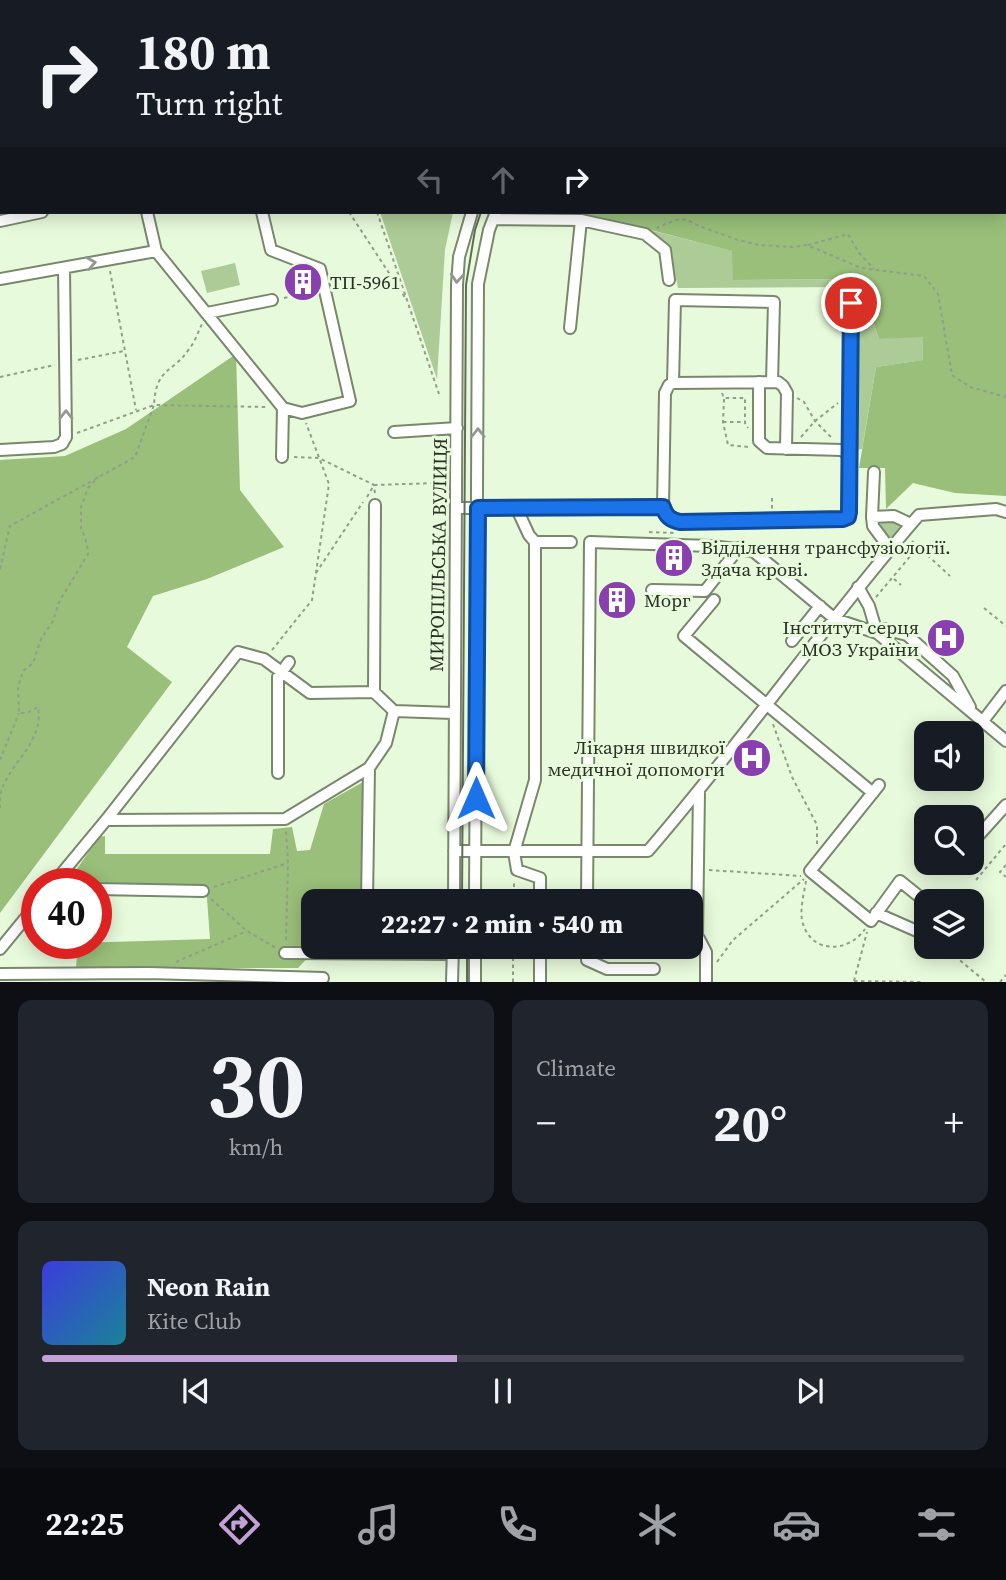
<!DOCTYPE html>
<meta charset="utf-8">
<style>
body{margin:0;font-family:"Source Serif 4",serif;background:#20242c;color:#f1f3f6;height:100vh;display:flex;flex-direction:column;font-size:26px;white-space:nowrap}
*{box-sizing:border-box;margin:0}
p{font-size:23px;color:#9ea1a6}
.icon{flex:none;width:38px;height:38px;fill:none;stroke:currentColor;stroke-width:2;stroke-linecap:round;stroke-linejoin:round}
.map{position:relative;height:982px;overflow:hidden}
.sheet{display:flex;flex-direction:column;gap:18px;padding:18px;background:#0d0f14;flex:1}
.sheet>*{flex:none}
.banner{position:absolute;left:0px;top:0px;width:1006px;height:214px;box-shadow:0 4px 18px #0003;background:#171b24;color:#f1f3f6;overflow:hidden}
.tools{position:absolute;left:914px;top:721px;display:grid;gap:14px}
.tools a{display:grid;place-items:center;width:70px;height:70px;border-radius:14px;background:#171b24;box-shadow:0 4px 18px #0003;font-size:35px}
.speed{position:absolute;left:21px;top:868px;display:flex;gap:14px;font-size:35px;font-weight:700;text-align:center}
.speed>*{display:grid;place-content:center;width:91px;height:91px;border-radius:50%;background:#171b24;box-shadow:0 4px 18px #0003;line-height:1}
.speed .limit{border:10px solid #d22;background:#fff;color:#111}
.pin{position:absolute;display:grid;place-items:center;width:60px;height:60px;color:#fff;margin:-30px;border:4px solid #fff;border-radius:50%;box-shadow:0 2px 7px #0007}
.me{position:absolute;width:77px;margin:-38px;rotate:0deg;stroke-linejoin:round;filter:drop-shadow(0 0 5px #0008)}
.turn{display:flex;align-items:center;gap:24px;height:147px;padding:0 21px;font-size:32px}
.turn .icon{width:91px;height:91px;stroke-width:2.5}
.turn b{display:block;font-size:49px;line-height:60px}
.lanes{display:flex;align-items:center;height:66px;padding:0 21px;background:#0003;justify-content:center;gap:35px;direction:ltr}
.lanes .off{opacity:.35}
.big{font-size:52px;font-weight:800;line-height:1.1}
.sheet .card{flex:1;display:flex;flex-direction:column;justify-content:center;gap:10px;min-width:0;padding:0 24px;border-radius:14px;background:#20242c}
.sheet .dial{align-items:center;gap:0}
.dial b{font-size:91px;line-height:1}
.song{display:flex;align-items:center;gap:21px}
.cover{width:84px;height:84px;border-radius:10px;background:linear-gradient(135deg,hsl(240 70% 55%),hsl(190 70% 35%))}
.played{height:7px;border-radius:4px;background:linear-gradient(90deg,#c2a2d6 45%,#363941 45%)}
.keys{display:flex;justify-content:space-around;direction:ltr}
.heat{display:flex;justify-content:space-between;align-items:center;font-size:38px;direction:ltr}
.sheet .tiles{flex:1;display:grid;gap:18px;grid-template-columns:1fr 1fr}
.card:last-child{grid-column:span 2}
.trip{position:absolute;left:301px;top:889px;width:402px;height:70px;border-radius:14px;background:#171b24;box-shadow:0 4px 18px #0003;font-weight:800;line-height:70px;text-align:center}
.tab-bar{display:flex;height:112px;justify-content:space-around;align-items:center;background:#090b0e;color:#9ea1a6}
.tab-bar .icon{width:49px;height:49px}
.tab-bar .on{color:#c2a2d6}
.tab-bar b{font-size:32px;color:#f1f3f6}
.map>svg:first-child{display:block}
.green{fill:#adcb96}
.forest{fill:#99bf7a}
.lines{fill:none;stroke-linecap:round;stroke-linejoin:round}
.minor-casing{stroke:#79886d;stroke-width:14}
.path{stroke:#919e89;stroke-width:2;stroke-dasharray:3.5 3.5;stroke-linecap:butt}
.minor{stroke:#fff;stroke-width:10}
.tram{stroke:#626c5b;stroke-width:2}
.oneway{stroke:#949892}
.route-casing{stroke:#114b97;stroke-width:18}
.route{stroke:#1a73e8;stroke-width:12}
.labels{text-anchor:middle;stroke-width:6;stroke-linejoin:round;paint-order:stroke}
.poi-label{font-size:19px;fill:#293025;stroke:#e8fadc;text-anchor:start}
.street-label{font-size:19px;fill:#293025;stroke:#e8fadc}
</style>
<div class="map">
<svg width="1006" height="982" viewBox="0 0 1006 982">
<rect width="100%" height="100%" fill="#e8fadc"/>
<!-- green -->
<path class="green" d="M380 212H453L445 250 437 379Z
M645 229 733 251V280L859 279 879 339 923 336 924 360 876 367 862 449 855 450 858 287 678 288 670 251Z
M235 263 240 285 207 293 201 271Z
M888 520 899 524 901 530 893 541H887L880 527 881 523Z"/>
<!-- forest -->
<path class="forest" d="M0 0H257L258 2H2L0 152Z
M366 0H569L568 2Z
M651 0H1006V496L955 493 913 483 886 509 885 468H859L876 367 923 360V337L879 339 859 279 733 280 732 251 635 226 553 212H1004V2H650Z
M236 354 240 490 284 547 207 579 153 596 127 647 172 682 0 913V460L65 456 126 429Z
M363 782 361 901H313V947H318L298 968H76L78 943 210 939 206 885 68 882 99 837 105 836V854H270L273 829 292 827 297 851 310 850 324 804Z"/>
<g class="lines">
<!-- minor casing -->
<g class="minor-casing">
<path id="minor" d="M273 0 274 2
M308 0 309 2
M606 2 607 0
M634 2 635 0
M0 180H2
M147 212 156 251 283 408 302 413 350 401 320 269 271 250 262 212
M494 219 581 220 645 234 665 250 669 280
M0 221 42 212
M0 279 156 251
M207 313 272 300
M570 328 581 220
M759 382V441L767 448 842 450 849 456 848 517 843 519 679 522C670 520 666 516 663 507L665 393 669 385 673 383 778 382 783 386 787 393 786 449
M673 383 675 300 774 302 772 382
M394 432 457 428
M0 450 54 447 62 444 66 437 64 268
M849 456 851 303
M282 457 283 408
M516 507 529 535 535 542H571
M456 508 663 507
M872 517 874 472
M535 542V780L514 852 517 870 540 878V901
M890 549 873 526 872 517 894 516 911 524
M858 587 869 606 877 633
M652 590 705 591 739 548
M714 600 684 636 873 793
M876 627 907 635 953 676 970 707
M792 641 820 606
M374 692 375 505
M983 721 1006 691
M278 773V677L289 662
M879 785 810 871 871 921 900 881 926 902
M699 791 697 935 706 952V982
M106 820 285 819 369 768 386 743 394 711
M971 844 1006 805
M454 851H648C742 742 825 624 919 515L996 509 1006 512
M53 884 106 820 238 652 264 659 310 693 374 692 394 711 453 713
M96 889 203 891
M367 901 369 768
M454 901 457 285 459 257 472 212
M475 901 478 284 489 230 496 212
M587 901 590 542 711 546 753 551 835 619 877 633 1006 741
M876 913 926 935
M475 947V982
M540 947V982
M587 947V960L607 969H654
M0 949 37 904
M285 953 453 954
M0 974 149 973 323 978
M452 982 453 947"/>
</g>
<!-- path -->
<path class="path" d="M136 0V2
M253 0 254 2
M403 0 404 2
M883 0 885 2
M435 2 436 0
M769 2 770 0
M1004 26 1006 25
M0 44H2
M0 104 2 105
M1004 181H1006
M349 212 406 299
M377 212 439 394
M657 229 658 227 679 219 687 220 699 226 738 240 759 245 793 247 807 245 861 268 924 276 938 294 952 375 970 387 1006 397
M808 245 848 234 859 253 874 269
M110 271 136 410
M284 298 313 292
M78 360 124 351
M0 377 55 365
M722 393 724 398H745V423L748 428
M797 398 804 402 815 421 832 438
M724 399 723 422 728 445 749 447
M723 422H744
M77 433 154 405C156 366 174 373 189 349 195 342 198 332 202 324
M801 437 815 421 838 403
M294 457 319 458 374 485 375 494
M367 497 374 485 438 483
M772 498V510
M649 532 675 533
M912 541 950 576
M0 569 10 526 135 457 154 405 268 407
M316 573 363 502
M894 579 901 585
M876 597 918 547
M984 608 1006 626
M272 650 312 600 329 484 306 423
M773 724 792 777 817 825V845
M0 760 19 713
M0 808C0 801 0 792 3 786 15 759 44 739 38 707L27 713H19L18 687 23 671 33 663 41 639 53 621 59 602 88 554 87 544 81 528V507L88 488 98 477
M1006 865 1000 872 1006 877
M709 870 801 876
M976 880 1006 844
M806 881C804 893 800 909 802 920 809 954 848 954 865 929
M214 887 288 863
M211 899 247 931 276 948
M514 901V881
M286 940 288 863 286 830
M944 947 986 982
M176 962 247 931
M717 962 733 940 804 879
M854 981 924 982
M854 981 867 932
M513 982V947
M1000 982 1006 975"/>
<!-- minor -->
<use href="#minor" class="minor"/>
<!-- tram -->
<path class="tram" d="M613 2 615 0
M462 901 466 285 475 230 481 212
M467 982V947"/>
</g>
<!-- one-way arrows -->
<defs><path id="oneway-chevron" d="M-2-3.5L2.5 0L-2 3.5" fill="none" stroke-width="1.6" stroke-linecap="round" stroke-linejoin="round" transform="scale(1.75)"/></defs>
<g class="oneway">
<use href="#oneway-chevron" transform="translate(91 263) rotate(-10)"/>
<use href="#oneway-chevron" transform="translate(457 278) rotate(94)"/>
<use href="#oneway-chevron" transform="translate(66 415) rotate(-90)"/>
<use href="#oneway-chevron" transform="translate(478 433) rotate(-90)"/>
</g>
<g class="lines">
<!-- route casing -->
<g class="route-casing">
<path id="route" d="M476 798 478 508 663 507C666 516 670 520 680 522L843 519 848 517 849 512 851 303"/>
</g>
<!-- route -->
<use href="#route" class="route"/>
</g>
<!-- icons -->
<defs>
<g id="building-disc" transform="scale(2.0125)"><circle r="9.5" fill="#893fb0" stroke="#e8fadc"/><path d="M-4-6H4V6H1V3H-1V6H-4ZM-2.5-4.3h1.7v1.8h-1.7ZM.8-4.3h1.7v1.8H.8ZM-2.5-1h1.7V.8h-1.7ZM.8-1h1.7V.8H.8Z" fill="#fff"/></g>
<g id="hospital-disc" transform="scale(2.0125)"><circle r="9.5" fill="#893fb0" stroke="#e8fadc"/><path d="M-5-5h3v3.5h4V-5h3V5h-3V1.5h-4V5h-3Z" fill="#fff"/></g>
</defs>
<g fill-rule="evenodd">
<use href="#building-disc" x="303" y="282"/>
<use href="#building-disc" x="674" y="558"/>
<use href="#building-disc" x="617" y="600"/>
<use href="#hospital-disc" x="946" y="638"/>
<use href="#hospital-disc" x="752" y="758"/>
</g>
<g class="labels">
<!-- poi labels -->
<g class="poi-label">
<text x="330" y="289">ТП-5961</text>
<text x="701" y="554">Відділення трансфузіології.<tspan x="701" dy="22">Здача крові.</tspan></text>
<text x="644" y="607">Морг</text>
<text x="919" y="634" text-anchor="end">Інститут серця<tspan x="919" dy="22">МОЗ України</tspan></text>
<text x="725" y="754" text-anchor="end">Лікарня швидкої<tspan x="725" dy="22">медичної допомоги</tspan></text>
</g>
<!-- street labels -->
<g class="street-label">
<text transform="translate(438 555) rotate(-89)" y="7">МИРОПІЛЬСЬКА ВУЛИЦЯ</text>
</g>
</g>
</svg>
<div class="tools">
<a><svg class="icon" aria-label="sound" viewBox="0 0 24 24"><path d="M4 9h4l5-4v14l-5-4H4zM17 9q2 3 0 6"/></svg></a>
<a><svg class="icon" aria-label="search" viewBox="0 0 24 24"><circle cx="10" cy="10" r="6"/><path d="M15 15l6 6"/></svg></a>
<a><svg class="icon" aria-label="layers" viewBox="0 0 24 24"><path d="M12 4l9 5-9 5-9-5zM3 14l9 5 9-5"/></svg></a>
</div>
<div class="speed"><div class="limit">40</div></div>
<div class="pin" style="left:851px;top:303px;background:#d93025"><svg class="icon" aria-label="arrive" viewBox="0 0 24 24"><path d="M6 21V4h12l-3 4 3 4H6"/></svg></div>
<svg class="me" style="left:476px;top:798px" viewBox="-20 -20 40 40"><path d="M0-17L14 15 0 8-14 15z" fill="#1a73e8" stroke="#fff" stroke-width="4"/></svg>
<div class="trip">22:27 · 2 min · 540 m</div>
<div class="banner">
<div class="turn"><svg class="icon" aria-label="right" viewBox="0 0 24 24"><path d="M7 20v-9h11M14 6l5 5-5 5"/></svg><div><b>180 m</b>Turn right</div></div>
<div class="lanes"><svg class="icon off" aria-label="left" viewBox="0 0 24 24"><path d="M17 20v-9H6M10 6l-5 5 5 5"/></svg><svg class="icon off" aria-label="ahead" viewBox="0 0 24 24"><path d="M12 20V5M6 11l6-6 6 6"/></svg><svg class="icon" aria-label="right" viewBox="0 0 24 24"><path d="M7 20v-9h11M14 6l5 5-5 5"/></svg></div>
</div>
</div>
<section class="sheet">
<div class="tiles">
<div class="card dial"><b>30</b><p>km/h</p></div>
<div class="card"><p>Climate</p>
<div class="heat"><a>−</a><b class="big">20°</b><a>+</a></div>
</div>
<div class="card">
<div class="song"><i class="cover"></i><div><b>Neon Rain</b><p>Kite Club</p></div></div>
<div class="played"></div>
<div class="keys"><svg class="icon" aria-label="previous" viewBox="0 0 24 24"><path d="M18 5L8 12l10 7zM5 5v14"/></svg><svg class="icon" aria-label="pause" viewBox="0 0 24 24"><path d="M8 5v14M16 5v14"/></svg><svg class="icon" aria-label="next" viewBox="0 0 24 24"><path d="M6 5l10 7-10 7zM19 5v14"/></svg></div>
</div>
</div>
</section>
<nav class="tab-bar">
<b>22:25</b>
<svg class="icon on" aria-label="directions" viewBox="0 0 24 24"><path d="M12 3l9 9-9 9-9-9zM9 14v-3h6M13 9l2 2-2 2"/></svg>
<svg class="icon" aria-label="music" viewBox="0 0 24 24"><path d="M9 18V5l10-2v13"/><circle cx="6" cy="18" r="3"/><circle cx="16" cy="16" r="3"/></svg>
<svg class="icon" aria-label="phone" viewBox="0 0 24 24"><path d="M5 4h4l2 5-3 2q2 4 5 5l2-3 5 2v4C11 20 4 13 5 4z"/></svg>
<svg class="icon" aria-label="climate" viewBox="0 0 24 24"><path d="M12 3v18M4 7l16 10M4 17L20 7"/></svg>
<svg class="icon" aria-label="car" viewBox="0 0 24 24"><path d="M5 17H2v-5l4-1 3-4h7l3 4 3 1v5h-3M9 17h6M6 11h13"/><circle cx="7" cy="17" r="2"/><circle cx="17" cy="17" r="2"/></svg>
<svg class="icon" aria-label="filters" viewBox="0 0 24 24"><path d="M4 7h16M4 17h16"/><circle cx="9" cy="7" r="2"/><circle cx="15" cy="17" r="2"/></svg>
</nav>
